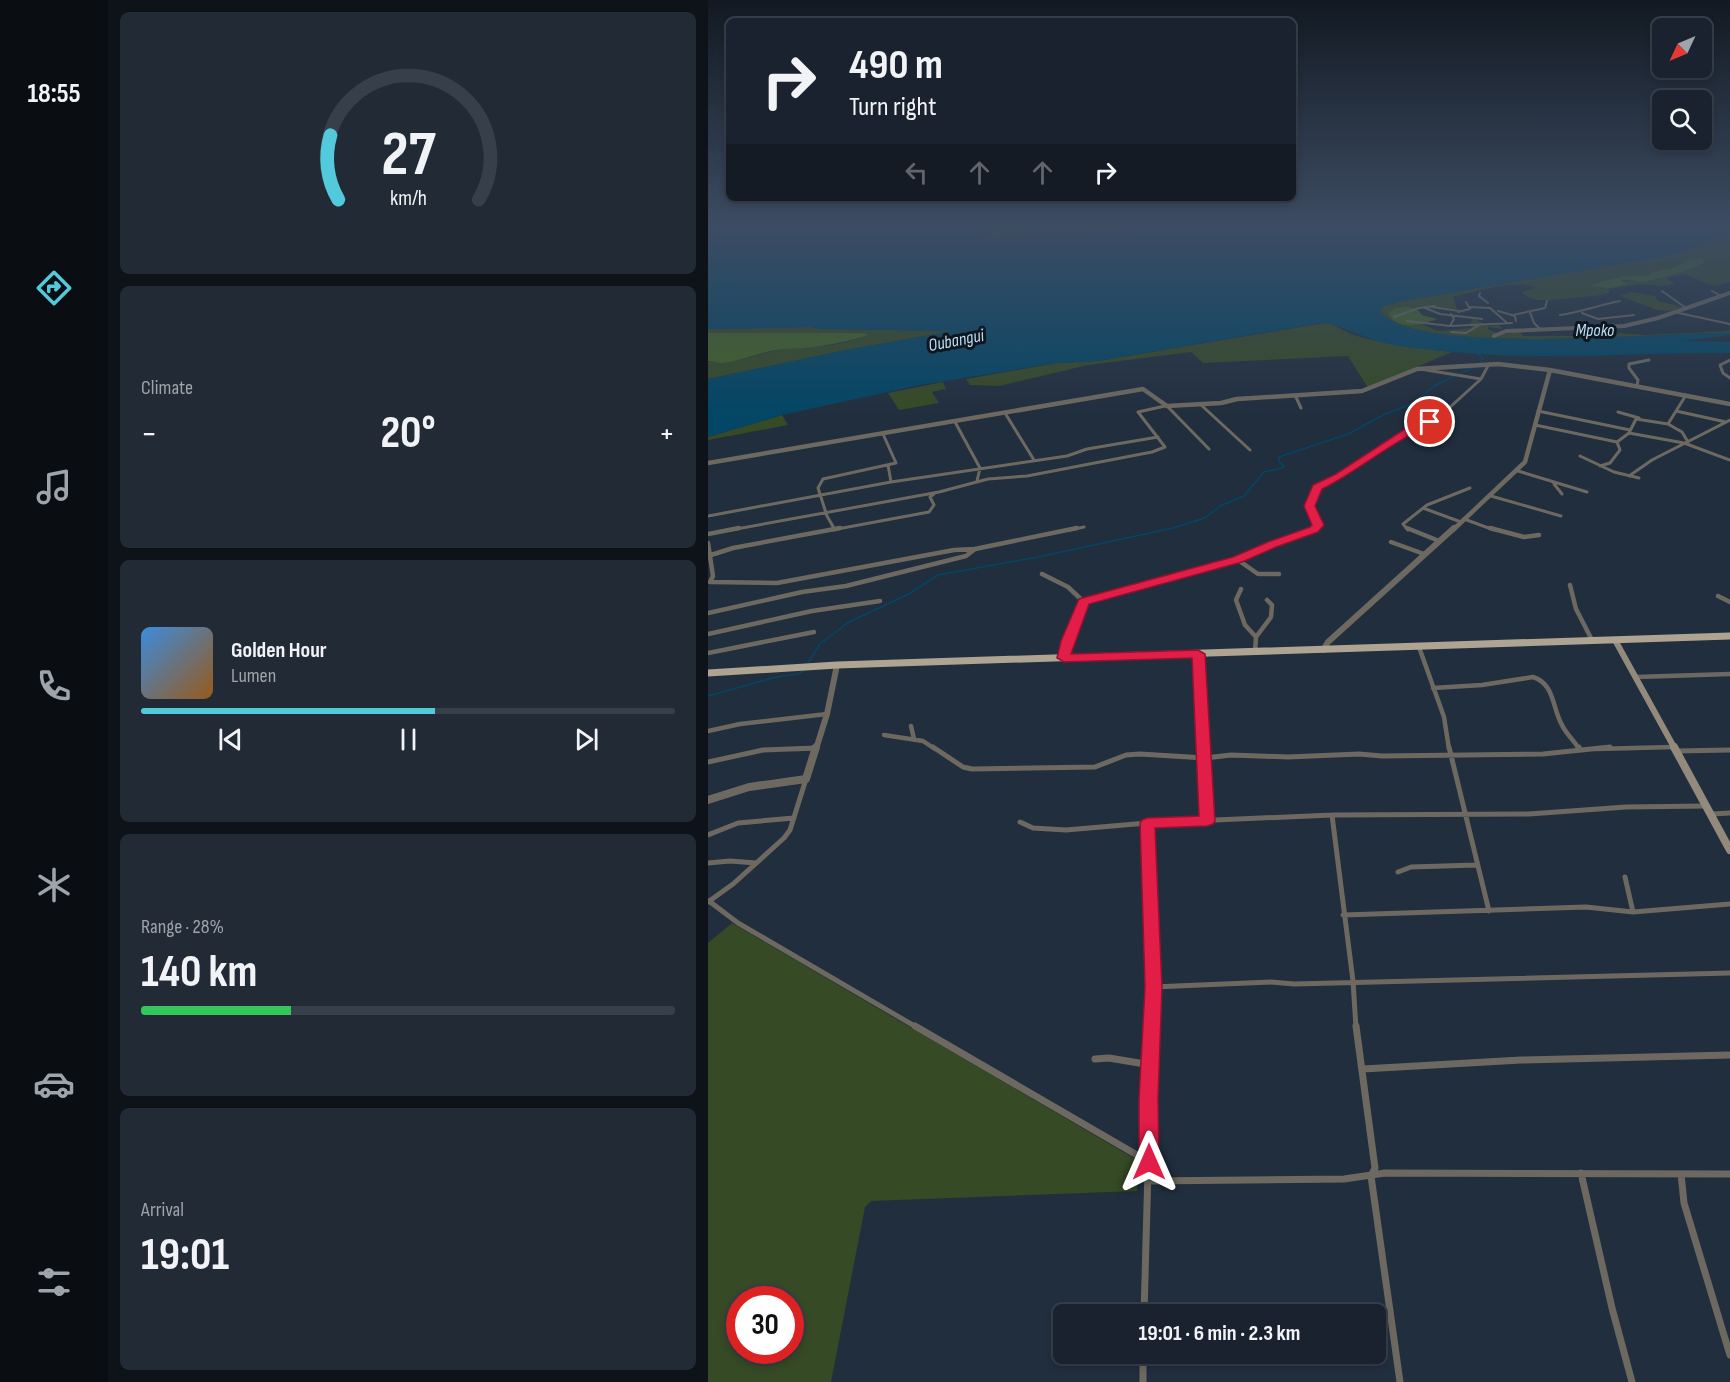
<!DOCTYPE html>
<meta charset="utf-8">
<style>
body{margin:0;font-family:"Sofia Sans Condensed",sans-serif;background:#222a36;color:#f1f3f6;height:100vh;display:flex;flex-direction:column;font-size:22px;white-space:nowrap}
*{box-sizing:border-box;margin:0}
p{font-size:20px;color:#9fa4aa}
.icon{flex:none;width:33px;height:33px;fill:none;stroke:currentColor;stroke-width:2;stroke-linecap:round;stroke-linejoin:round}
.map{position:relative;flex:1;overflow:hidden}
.panel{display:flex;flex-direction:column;gap:12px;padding:12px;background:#0e1319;width:600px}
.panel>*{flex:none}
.banner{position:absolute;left:18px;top:18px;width:570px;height:183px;border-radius:9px;box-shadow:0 3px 9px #0003,0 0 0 2px #373f4a;background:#19222e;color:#f1f3f6;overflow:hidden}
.needle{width:39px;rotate:226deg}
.tools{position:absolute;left:944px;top:18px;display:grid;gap:12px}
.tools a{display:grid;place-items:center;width:60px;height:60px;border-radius:9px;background:#19222e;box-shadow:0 3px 9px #0003,0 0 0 2px #373f4a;font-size:30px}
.speed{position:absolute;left:18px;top:1286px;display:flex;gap:12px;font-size:30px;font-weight:700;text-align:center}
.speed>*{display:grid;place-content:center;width:78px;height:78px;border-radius:50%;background:#19222e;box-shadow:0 3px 9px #0003,0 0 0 2px #373f4a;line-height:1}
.speed .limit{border:9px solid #d22;background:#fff;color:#111}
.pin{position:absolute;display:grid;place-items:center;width:51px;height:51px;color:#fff;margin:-26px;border:3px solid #fff;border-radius:50%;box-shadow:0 2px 6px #0007}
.me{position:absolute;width:66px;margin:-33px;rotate:0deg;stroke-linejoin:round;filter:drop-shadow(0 0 4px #0008)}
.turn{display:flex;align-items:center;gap:21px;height:126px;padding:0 24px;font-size:27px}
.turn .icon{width:78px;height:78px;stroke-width:2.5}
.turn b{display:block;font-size:42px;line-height:51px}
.lanes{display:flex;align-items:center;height:57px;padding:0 24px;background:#0003;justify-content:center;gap:30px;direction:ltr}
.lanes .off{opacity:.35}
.big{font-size:45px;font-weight:700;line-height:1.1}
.panel .tile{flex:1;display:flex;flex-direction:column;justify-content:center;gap:9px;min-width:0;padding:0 21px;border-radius:9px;background:#222a36}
.panel .dial{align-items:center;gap:0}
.dial svg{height:156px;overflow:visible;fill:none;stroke:#373f4a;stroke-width:7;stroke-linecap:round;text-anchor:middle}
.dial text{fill:#f1f3f6;stroke:none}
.song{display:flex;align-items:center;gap:18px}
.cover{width:72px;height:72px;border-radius:9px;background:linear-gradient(135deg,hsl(210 70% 55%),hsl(30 70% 35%))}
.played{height:6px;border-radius:3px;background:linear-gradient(90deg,#53cadc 55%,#373f4a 55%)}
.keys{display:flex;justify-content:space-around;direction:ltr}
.heat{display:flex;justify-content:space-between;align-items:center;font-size:33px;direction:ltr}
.charge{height:9px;border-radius:4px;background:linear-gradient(90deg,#34c759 28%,#373f4a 0)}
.trip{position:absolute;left:345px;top:1304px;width:333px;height:60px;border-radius:9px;background:#19222e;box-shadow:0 3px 9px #0003,0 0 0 2px #373f4a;font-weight:700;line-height:60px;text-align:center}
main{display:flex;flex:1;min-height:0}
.menu{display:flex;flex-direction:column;width:108px;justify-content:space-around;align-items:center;background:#0a0e12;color:#9fa4aa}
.menu .icon{width:42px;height:42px}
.menu .on{color:#53cadc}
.menu b{font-size:27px;color:#f1f3f6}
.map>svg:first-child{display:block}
.green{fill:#364a26;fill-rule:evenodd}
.forest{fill:#426323}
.water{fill:#034665}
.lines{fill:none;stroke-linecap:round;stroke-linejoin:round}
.stream{stroke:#034665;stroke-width:1.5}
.minor-far4{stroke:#6e6960;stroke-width:2}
.minor-far3{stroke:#6e6960;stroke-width:3}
.minor-far2{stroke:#6e6960;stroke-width:4.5}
.minor-far1{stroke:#6e6960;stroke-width:5}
.minor{stroke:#6e6960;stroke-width:7}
.tertiary-far3{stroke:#6e6960;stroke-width:4}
.tertiary-far2{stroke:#6e6960;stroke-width:4.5}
.tertiary-far1{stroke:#6e6960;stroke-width:6}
.tertiary{stroke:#6e6960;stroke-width:8}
.secondary-far1{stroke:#938a7c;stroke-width:6}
.secondary{stroke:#938a7c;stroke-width:8}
.primary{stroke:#afa491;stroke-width:7}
.route{fill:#e11d48;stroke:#92132f;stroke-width:1.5}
.labels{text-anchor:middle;stroke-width:6;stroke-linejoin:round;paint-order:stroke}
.far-water-label{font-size:18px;font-style:italic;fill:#b9def6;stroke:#10161d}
</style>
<main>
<nav class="menu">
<b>18:55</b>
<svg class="icon on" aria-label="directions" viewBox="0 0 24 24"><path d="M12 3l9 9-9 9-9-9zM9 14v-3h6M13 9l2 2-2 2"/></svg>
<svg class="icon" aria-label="music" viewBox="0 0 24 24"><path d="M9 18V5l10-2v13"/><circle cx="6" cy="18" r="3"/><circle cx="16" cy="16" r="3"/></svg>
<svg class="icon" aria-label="phone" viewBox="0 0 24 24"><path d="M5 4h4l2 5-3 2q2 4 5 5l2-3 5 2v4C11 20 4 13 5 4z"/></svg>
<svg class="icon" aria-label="climate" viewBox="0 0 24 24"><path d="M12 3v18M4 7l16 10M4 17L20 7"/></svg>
<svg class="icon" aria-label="car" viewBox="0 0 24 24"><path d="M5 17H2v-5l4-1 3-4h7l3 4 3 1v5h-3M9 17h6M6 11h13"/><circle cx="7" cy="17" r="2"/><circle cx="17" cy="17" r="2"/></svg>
<svg class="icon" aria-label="filters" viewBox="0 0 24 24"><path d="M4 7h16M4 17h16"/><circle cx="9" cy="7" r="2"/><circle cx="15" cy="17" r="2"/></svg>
</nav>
<section class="panel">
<div class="tile dial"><svg viewBox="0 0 100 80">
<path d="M14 69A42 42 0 1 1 86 69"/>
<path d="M14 69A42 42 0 0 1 10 36" stroke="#53cadc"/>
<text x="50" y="56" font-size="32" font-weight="700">27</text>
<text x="50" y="72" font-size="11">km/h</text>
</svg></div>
<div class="tile"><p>Climate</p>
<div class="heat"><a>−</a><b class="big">20°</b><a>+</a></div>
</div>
<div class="tile">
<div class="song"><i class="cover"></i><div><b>Golden Hour</b><p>Lumen</p></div></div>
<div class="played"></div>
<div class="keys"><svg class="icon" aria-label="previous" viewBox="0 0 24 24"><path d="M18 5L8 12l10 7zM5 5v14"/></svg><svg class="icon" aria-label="pause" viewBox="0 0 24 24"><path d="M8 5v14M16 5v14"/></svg><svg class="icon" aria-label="next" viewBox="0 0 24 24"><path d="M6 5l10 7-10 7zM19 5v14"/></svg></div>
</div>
<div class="tile"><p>Range · 28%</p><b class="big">140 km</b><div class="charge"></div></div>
<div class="tile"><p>Arrival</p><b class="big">19:01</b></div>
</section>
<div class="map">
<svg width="1022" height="1382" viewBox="0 0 1022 1382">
<rect width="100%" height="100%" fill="#212e3e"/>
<!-- green -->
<path class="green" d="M360 223H501L367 235 279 239 276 237C292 225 337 226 360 223Z
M1022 234V282L1006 286 976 274 958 278 967 284 952 286 932 284 901 289V293C895 296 837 301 830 300 824 299 818 296 813 292L828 288C812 278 764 292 745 297L749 309 688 308 680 314 691 323 714 324 730 331 764 328 761 324 765 320 760 316 780 326 791 325 795 329 780 327V329L791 334 812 332 815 336H877L887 334 881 329 900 328 905 335H910V333L937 335 1021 331 1022 324V333C959 331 706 358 672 311L673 307 694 301 946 258 970 253ZM994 264 951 279 931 282 913 280 895 289 884 285 915 276H941L964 267Z
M922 292 947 296 950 301 974 307 962 311 949 310 912 296Z
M617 323C627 324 639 333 646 335 676 345 711 348 744 352L660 388 640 356 495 363 483 352 380 365 291 386 262 385 258 379 349 363 390 361Z
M103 327 115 329 244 331 133 351 0 379V361C5 361 9 363 14 363 35 361 56 351 78 349 106 347 133 346 160 335L154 333H0V329Z
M235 382 238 389 224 392 231 403 191 410 180 393Z
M74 415 80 425 0 440V437Z
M24 923 429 1160V1191L163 1201 157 1207 123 1382H0V943ZM32 1299H82V1350H32Z"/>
<!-- forest -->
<path class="forest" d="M984 259H995L996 262C988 269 943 282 932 282 926 282 920 279 913 280L918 284C905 288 895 290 882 285L915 276H941L942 273 967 267Z
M698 307 709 309 714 315 729 319C713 325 691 331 680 314L687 308Z
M0 333H155L161 335C133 344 107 348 78 349 56 350 35 361 14 363 9 363 5 361 0 361Z"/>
<!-- water -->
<path class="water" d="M0 223H139L155 226 165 223H240L257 225 360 223 315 229 302 227 279 234 276 237 279 239 367 235 501 223H1022V234L970 253 946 258 694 301 673 307 672 311C706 358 960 331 1022 333V335L974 341 1022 342V353C929 352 837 361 745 352 721 349 696 348 673 342 655 337 629 323 613 323L390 361 349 363 212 385 74 415 0 437V379L133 351 244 331 115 329 103 327 0 329Z"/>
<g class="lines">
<!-- stream -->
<path class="stream" d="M770 353 775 359 772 363
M750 375 764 368
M100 663 112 644 141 622 201 594 230 575 330 557 465 528 497 518 512 506 536 496 556 472 574 468 576 466 571 461V457L640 434 677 414 704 404 726 386 746 376
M0 696 68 677 90 674 97 670"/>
<!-- minor-far4 -->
<path class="minor-far4" d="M954 291 978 308
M1004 291 1013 296
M772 293 771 296 780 303
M724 307 751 311
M762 307 782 308 798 322
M717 308 732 314 774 319
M790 311 807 316 808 321
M750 312 762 309 758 302
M822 312 826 323 833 330
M966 312 1022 324
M874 313 890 319 926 315
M805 315 837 308 839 301
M852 315C873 312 891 305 912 301
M686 317 711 308 727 306
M699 321 742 326 746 319 743 314
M742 326 804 323
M743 332 758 333 773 324"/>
<!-- minor-far3 -->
<path class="minor-far3" d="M1022 360 1012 365 1015 373 1022 378
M712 369 773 379
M929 386 930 380 921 368V364L941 360
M587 395 593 408
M492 404 542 450
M459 406 501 449
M830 411 922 430
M968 411 1018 422
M910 412 931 418
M297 413 326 460
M247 422 272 468 269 481
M960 424 974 432 980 442
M827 425 909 442 921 433 928 419 960 424 978 395
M921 433 976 443 1022 460
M872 456 906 472 931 478
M180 465 183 482
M892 466 902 463 912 450 909 442
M810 471 879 492
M921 476 944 460 1022 420
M846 484 854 494
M783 496 853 516
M715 508 753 522
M0 516 183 482 359 456 379 449 450 437
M756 519 786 530
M23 530 231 492 280 479 319 476 444 452 457 447 430 412 457 406
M124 530 221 512 226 505 222 497 226 494
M127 530 119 516 110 488 115 479 188 463 175 434
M362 530 376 527
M605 530 610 528 601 506 609 487 632 476 704 429 729 419 773 379 781 364
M700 530 695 524 719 505 762 488"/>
<!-- minor-far2 -->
<path class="minor-far2" d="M699 528 731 541
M782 528 816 537 831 535
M0 534 31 528
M683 542 716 554
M0 543 5 576 2 582
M3 555 25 548 132 528
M530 560 550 574H571
M334 574 360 587 376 602
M2 582 69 583 246 550 267 549 369 528
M862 585 868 609 884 640
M533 589 528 600 537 625 548 637 547 652
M1010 596 1022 602
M0 613 94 592 138 586 258 556 267 549
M0 634 104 611 172 601
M548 637 563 617 564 605 559 600
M711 647 736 717 741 749
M0 653 106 632
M490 654 495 749
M356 658 359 641 376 602 530 560 609 528
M928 677 1022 674
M725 688 774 685 825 677C847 684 844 708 854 725 858 734 866 740 871 749
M203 726 206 739
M0 731 32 724 119 714
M176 735 215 741 227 749
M89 749 108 748
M887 749 966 747"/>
<!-- minor-far1 -->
<path class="minor-far1" d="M225 747 255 767 264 769 387 767 418 755 432 754 497 758 523 755 580 757 651 754 674 756 835 754 902 747
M495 747 499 821
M741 747 781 911
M871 747 872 750
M968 751 1022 750
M0 762 55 750 108 748
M1004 814 1022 813
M624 815 645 981 648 1028
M312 822 325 828 358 830 439 823 624 815 821 814 918 807 997 806
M439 823 445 987 444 1028
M0 835 30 823 86 818
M0 863 22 861 48 863
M690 872 703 867 768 865
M917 877 925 912
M1 901 30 923 210 1028
M0 902 25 884 76 838 82 830 98 779
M635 915 878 907 925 912 1022 904
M445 987 563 982 586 984 1022 973"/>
<!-- minor -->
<path class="minor" d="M207 1026 441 1162
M648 1026 667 1168 663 1176 692 1382
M387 1059 401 1058 443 1065
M655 1069 813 1060 1022 1055
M873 1173 904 1308 924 1382
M973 1174 976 1203 1022 1355
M439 1181 636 1179 677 1173 1022 1174
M436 1314 444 1026
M435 1353V1382"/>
<!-- tertiary-far3 -->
<path class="tertiary-far3" d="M786 336 798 331 916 326 950 318 1022 293"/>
<!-- tertiary-far2 -->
<path class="tertiary-far2" d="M0 463 435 389 459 406 513 403 529 399 654 391 709 369 790 364 842 370 1022 404
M745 530 817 462 842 370"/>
<!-- tertiary-far1 -->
<path class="tertiary-far1" d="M615 650 620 642 746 528
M108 749 119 714 129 665"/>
<!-- tertiary -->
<path class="tertiary" d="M0 800 41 787 98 779 108 747"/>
<!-- secondary-far1 -->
<path class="secondary-far1" d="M907 640 967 749"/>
<!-- secondary -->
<path class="secondary" d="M966 747 1022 850"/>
<!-- primary -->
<path class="primary" d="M0 673 129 665 1022 636"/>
</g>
<!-- sky -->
<linearGradient id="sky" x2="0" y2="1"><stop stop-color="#121922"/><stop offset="0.54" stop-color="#3d4c63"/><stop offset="1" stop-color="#3d4c63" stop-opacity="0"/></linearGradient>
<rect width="1022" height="416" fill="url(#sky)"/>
<!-- route -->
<path class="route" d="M722 419 727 422 726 424C686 439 652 470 614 489L607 506 616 525 610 532 568 547 534 562 381 604 363 654 490 650 497 654 507 821 505 824 499 826 447 828 454 987 450 1099 451 1162 448 1168 441 1171 434 1168 431 1162V1099L437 987 432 823 434 820 439 818 491 816 484 658 356 662 349 658 353 641 371 599 525 557 560 542 602 527 604 525 596 506 605 485 628 474 700 427Z"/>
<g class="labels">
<!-- far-water labels -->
<g class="far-water-label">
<text x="887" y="336">Mpoko</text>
<text transform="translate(248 340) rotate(-11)" y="6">Oubangui</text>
</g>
</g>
</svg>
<div class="tools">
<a><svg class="needle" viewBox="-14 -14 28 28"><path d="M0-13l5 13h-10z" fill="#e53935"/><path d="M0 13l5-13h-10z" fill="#9fa4aa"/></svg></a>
<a><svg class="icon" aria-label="search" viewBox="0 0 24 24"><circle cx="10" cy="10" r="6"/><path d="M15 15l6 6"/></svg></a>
</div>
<div class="speed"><div class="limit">30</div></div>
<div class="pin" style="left:722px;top:422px;background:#d93025"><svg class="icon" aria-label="arrive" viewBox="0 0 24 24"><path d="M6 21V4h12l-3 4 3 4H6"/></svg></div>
<svg class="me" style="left:441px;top:1162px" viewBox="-20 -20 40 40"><path d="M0-17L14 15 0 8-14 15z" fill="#e11d48" stroke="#fff" stroke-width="4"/></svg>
<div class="trip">19:01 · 6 min · 2.3 km</div>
<div class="banner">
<div class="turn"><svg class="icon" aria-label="right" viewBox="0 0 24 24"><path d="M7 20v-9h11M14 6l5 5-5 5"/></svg><div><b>490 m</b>Turn right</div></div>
<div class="lanes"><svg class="icon off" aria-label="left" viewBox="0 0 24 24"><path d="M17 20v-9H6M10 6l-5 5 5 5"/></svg><svg class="icon off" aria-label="ahead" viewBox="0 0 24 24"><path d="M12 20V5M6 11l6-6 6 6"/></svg><svg class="icon off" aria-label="ahead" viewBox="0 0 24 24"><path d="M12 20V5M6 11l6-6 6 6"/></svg><svg class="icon" aria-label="right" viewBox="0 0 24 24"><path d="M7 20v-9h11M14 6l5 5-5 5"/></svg></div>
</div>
</div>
</main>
